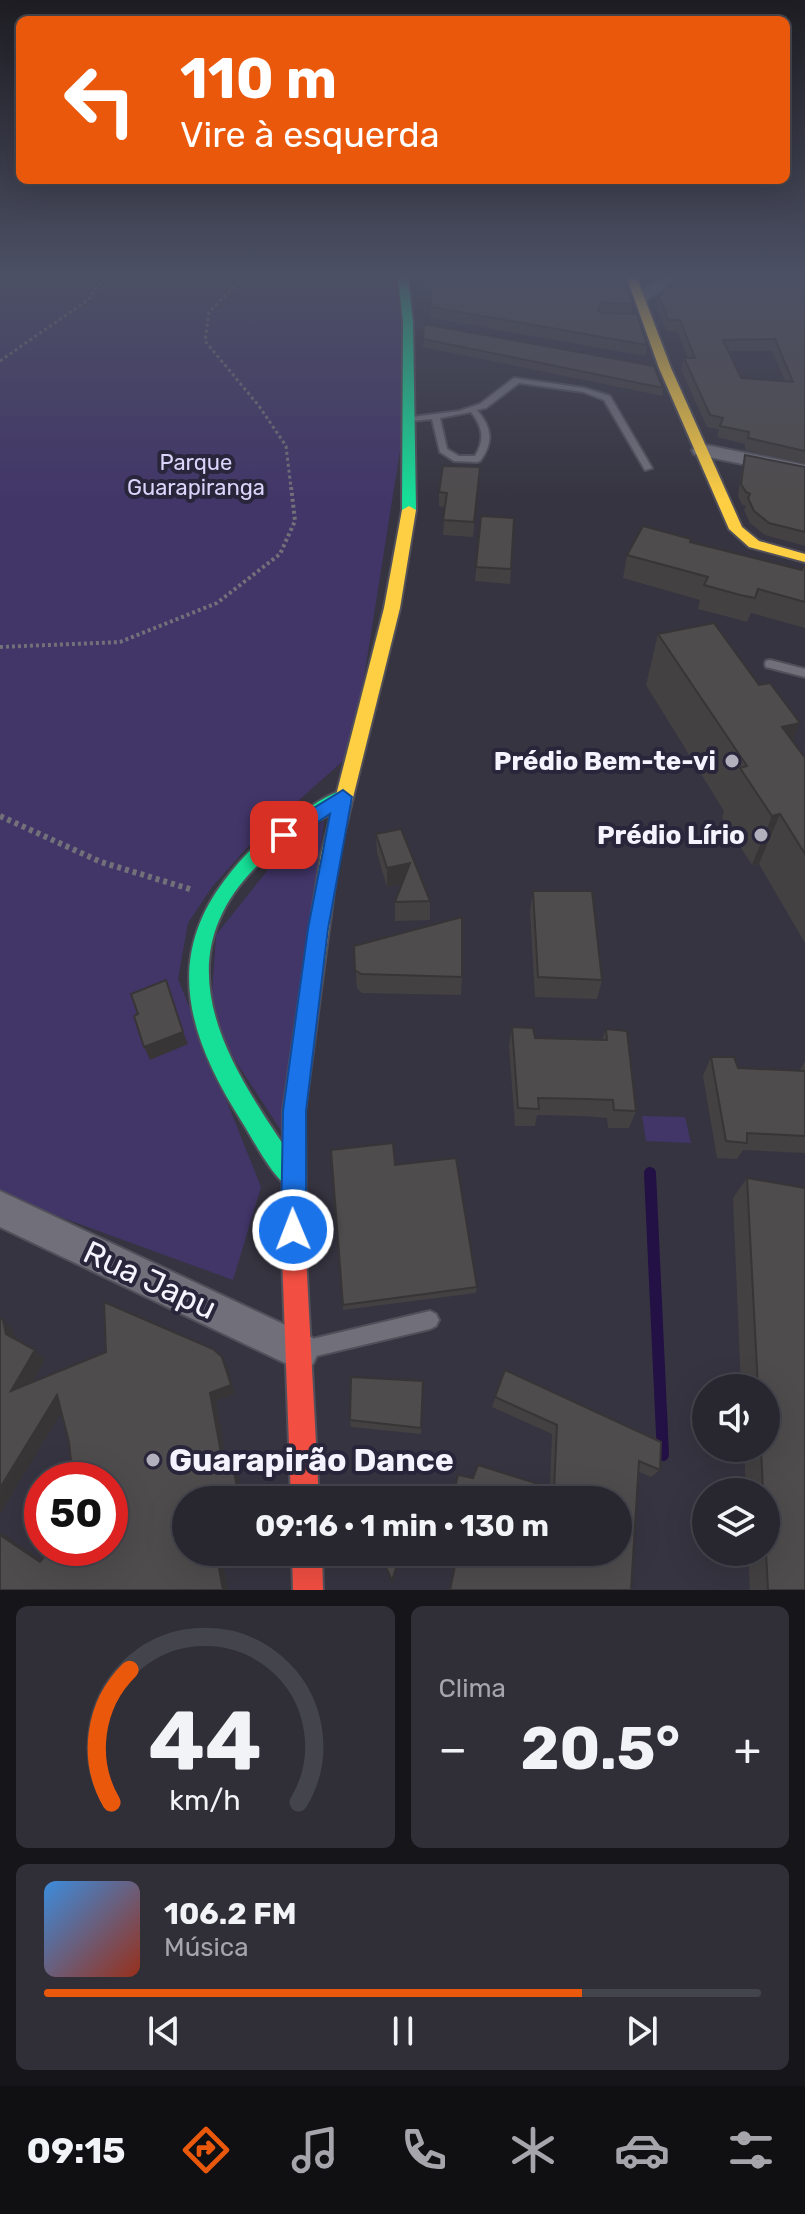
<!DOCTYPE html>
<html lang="pt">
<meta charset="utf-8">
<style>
body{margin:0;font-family:Rubik,sans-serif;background:#302f38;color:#f1f3f6;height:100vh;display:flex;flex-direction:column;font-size:30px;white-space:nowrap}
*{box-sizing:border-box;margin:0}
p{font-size:26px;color:#a5a5ab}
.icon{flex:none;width:44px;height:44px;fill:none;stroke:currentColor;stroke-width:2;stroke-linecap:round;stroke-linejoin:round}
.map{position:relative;height:1590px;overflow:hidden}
.sheet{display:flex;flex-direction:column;gap:16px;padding:16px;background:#16151a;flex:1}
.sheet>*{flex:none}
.hud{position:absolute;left:16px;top:16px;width:774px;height:168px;border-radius:12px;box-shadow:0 8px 32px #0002,0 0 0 2px #44444c;background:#ea580c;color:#fff;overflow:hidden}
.fabs{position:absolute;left:692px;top:1374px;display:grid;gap:16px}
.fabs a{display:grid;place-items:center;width:88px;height:88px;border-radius:50%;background:#282730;box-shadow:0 8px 32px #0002,0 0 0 2px #44444c;font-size:40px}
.speed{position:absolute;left:24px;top:1462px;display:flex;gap:16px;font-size:40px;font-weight:700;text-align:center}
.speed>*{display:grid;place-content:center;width:104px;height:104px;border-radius:50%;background:#282730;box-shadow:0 8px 32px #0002,0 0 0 2px #44444c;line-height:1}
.speed .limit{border:12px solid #d22;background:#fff;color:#111}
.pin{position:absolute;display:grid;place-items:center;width:68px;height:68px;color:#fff;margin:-34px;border-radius:16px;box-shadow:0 4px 12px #0006}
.me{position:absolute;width:88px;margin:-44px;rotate:359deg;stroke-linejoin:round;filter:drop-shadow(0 0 6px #0008)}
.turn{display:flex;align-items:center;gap:28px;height:168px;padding:0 32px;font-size:36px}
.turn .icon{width:104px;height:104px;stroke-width:2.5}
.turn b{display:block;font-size:56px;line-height:68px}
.big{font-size:60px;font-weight:700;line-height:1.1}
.sheet .widget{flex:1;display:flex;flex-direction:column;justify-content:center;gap:12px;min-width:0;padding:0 28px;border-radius:12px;background:#302f38}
.sheet .dial{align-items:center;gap:0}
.dial svg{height:208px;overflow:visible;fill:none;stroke:#44444c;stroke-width:7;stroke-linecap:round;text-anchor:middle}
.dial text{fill:#f1f3f6;stroke:none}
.song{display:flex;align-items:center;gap:24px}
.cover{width:96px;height:96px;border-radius:12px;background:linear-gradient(135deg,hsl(210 70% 55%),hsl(10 70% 35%))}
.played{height:8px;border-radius:4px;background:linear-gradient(90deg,#ea580c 75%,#44444c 75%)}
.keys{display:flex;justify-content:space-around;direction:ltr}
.heat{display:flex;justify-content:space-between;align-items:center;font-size:44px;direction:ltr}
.sheet .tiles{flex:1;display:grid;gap:16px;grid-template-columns:1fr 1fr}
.widget:last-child{grid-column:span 2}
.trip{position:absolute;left:172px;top:1486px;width:460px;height:80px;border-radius:40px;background:#282730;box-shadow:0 8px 32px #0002,0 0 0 2px #44444c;font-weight:700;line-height:80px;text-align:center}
.tab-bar{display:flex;height:128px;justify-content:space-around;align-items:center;background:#101013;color:#a5a5ab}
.tab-bar .icon{width:56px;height:56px}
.tab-bar .active{color:#ea580c}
.tab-bar b{font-size:36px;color:#f1f3f6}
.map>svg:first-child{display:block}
.green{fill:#423669}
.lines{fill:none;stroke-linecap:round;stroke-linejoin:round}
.stream{stroke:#231045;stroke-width:12}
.lane-casing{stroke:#51505a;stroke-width:4}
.street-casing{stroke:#51505a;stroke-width:4}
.fast-casing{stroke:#51505a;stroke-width:4}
.slow-casing{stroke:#51505a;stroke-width:4}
.jam-casing{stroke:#51505a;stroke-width:4}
.path-far2{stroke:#727079;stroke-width:3;stroke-dasharray:3 3;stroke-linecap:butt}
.path-far1{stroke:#727079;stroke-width:4;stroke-dasharray:3 3;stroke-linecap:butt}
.path{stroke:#727079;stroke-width:6;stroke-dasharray:4 4;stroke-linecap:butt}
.lane{fill:#716f7a;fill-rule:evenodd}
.street{fill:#716f7a;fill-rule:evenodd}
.fast{fill:#16e098;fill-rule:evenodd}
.slow{fill:#ffcf43;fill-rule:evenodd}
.jam{fill:#f24e42;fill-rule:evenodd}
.wall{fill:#444142;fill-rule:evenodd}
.shaded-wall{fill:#373536}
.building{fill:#4f4c4d;stroke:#373536;stroke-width:2;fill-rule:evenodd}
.route{fill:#1a73e8;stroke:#114b97;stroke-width:2}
.poi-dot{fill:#b2b0bc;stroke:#29253a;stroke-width:3}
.labels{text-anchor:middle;stroke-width:8;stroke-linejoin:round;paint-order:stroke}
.far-park-label{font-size:22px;fill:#dbd5fb;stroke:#29253a}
.poi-label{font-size:26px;font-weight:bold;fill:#f4f3fe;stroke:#29253a;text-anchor:end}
.near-street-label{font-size:32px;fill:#f4f3fe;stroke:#29253a}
.near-poi-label{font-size:32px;font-weight:bold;fill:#f4f3fe;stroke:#29253a;text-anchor:start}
</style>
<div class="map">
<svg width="805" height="1590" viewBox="0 0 805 1590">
<rect width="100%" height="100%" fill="#363440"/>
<!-- green -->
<path class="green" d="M0 278H399L405 419 352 753 253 841 212 887 188 923 178 979 261 1187 233 1280 0 1195Z
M324 821 284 1135 210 1022 216 935 286 847Z
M642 1116 685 1117 691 1143 646 1141Z"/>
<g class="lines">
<!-- stream -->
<path class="stream" d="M650 1173 663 1455"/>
<!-- lane casing -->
<g class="lane-casing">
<path id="lane" d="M514 378 584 388 610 396 652 468 645 470 604 400 583 392 519 383 486 408 477 410C492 428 494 442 480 461L477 462 454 461 440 452 432 419 412 421 408 419 412 417 459 411 480 404ZM471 412C483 427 485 440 475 456H459L447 449 440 418Z
M770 660 805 669V677L766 667 765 664 766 661Z
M430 1311 436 1314 439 1320 436 1326 430 1329 312 1357 306 1354 303 1348 306 1342 312 1339Z"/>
</g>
<!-- street casing -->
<g class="street-casing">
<path id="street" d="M661 278H678L646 301H636V295Z
M701 444 805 465V477L694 454 692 450Z
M0 1191 313 1338 319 1351 313 1364 300 1370 287 1364 0 1227Z"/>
</g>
<!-- fast casing -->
<g class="fast-casing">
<path id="fast" d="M398 278H408L413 322 416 510 409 514 402 510 403 322Z
M343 790 349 792 352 797 349 802C321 821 289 836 263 860 153 963 234 1072 300 1169L304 1177 300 1185 292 1189C274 1181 253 1139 242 1122 192 1043 162 963 224 881 240 859 257 842 280 827 299 815 321 797 343 790Z"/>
</g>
<!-- slow casing -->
<g class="slow-casing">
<path id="slow" d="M627 278H637L671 368 742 527 759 541 805 554V562L749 547 729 529 659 368Z
M409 506 416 510 400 608 339 854 325 959 322 965 315 968 308 965 305 959 321 854 384 608 402 510Z"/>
</g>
<!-- jam casing -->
<g class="jam-casing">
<path id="jam" d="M315 950 322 953 325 959 305 1111 306 1256 319 1500H291L282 1256 283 1111 305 959 308 953Z
M292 1552H322L323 1590H293Z"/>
</g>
<!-- path-far2 -->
<path class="path-far2" d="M243 278 209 312 205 341 259 406 286 446 291 488
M0 361 89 299 103 278"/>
<!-- path-far1 -->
<path class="path-far1" d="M0 647 120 642 217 603 280 554 295 521 291 486"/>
<!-- path -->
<path class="path" d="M0 816 101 862 193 890"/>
<!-- lane -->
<use href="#lane" class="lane"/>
<!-- street -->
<use href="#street" class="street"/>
<!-- fast -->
<use href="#fast" class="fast"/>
<!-- slow -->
<use href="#slow" class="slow"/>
<!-- jam -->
<use href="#jam" class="jam"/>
</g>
<!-- wall -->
<path class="wall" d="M420 278H623L633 304 632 313 647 345 645 356 431 318V288H420Z
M805 278V464L745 450V444L717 437 719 429 707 427 681 370 684 358H688L677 331H666L657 307 659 296ZM728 351H772L785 381 741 378Z
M424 324 663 388 662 396 423 347Z
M745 455 805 467V546L765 535 750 523 744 510 746 506 742 505 738 496 742 467Z
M480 467 473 537 443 535 445 507 439 506V492Z
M481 516 514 518 510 584 475 581Z
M690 542 802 570 805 567V628L751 613 747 622 733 618 698 609 700 600 623 578 627 555Z
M658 634 793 741 805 758V943L759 864 752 865 722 818 724 811 646 685Z
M376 834 430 901V920L395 921V902L402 884 387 887 377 853Z
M533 891 602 980 597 999 535 997 530 911Z
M354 946 462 977 461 995 362 993 357 988Z
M512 1027 535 1038 602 1040 606 1029 636 1111 629 1128H608L607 1118 582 1116 537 1115 535 1126H515L509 1045Z
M711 1057 738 1068 799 1071 805 1061V1153L743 1150 737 1159 717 1158 703 1076Z
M747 1178 805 1590H750L748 1552H766V1492H746L744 1448H766V1388H741L733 1198Z
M477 1287 476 1293 343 1310V1305Z
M505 1370 660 1470 651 1477 639 1472 631 1590H449L457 1552H618L452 1500 473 1478 550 1487 552 1434 492 1407Z
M423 1381 421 1434 351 1427 350 1420Z"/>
<!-- shaded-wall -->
<path class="shaded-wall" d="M800 723 779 774 782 727Z
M780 814 759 864 752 865 772 816Z
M410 863V882L387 887V868Z
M183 1032 188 1044 150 1060 144 1047Z
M3 1320 13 1330 17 1344 6 1334Z
M35 1350 45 1360 22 1399 11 1391Z
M222 1357 227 1366 235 1394 216 1401 228 1471 223 1464 210 1393Z
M57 1395 67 1403 0 1514V1488Z
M232 1461 237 1468 243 1500H234Z
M0 1532 51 1567 40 1562 0 1535Z
M216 1552H221L228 1590H223Z"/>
<!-- building -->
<path class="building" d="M431 278H623L633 304 601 303 598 310 601 313 637 314 647 345 431 307Z
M679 278H805V451L748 438 749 432 720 426 723 418 710 415 684 358H695L680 320H668L659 296ZM775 339 793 382 741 378 723 340Z
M424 324 654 366 663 388 423 339Z
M745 455 805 467V532L769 523 754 511 748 498 750 494 746 492 741 484Z
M443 466 480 467 474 522 443 520 447 493 439 492Z
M481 516 514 518 511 569 476 567Z
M643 526 691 539 690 542 802 570 803 567H805V602L758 589 755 598 740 595 704 585 708 577 627 555Z
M714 623 759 685 770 683 800 723 782 727 805 758V854L780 814 772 816 740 768 747 766 658 634Z
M401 829 430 901 395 902 410 863 387 868 376 834Z
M533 891H592L602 980 538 977Z
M462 917V977L361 974 355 970 354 946Z
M166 980 183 1032 144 1047 134 1016 138 1014 131 994Z
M512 1027 533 1028 535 1038 607 1040 606 1029 627 1031 636 1111 614 1110 613 1100 587 1099 538 1098 539 1109 518 1108Z
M711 1057H734L738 1068 805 1071V1136L747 1133V1143L726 1141Z
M393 1143 395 1165 456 1158 477 1287 343 1305 331 1150Z
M747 1178 805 1188V1590H768L766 1552V1492H763L761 1448H766V1388H758Z
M104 1302 213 1349 222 1357 231 1385 210 1393 223 1464 232 1461 239 1498 234 1500H186V1552H216L223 1590H0V1535L40 1562 52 1548H110V1480H73L69 1442 57 1395 0 1488V1318L3 1320 6 1334 35 1350 11 1391 106 1352Z
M505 1370 661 1442 660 1470 639 1461 631 1590H450L458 1552H618V1500H452L458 1475 473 1478 478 1465 554 1489 557 1425 495 1397Z
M351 1377 423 1381 421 1428 350 1420Z
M380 1552H401L392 1581 380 1553Z"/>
<!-- sky -->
<linearGradient id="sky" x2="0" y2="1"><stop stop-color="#1e1d23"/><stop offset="0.55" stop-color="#4c5064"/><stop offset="1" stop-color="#4c5064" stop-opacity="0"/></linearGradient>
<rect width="805" height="501" fill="url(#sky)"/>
<!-- route -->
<path class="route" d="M343 790 352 797 328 929 306 1111V1230L302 1238 293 1242 284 1238 281 1230 283 1111 308 929 330 814 291 840H278L275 835 278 830Z"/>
<!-- markers -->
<g class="poi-dot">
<circle cx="732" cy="761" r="8"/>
<circle cx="761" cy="835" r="8"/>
<circle cx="153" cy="1460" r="8"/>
</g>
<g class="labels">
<!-- far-park labels -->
<g class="far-park-label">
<text x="196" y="470">Parque<tspan x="196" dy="25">Guarapiranga</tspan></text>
</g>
<!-- poi labels -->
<g class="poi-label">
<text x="716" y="770">Prédio Bem-te-vi</text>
<text x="745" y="844">Prédio Lírio</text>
</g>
<!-- near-street labels -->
<g class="near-street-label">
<text transform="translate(150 1280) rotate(25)" y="11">Rua Japu</text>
</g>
<!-- near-poi labels -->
<g class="near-poi-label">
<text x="169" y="1471">Guarapirão Dance</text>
</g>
</g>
</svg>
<div class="fabs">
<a><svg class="icon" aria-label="sound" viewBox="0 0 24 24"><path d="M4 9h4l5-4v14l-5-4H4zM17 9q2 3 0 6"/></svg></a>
<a><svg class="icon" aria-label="layers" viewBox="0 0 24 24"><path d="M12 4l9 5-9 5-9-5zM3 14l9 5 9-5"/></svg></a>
</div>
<div class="speed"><div class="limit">50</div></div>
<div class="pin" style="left:284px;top:835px;background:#d93025"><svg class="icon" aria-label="arrive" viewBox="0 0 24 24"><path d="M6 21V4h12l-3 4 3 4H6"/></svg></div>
<svg class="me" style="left:293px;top:1230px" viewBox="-20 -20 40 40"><circle r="17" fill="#1a73e8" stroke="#fff" stroke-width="3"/><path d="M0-11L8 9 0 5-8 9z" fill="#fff"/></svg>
<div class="trip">09:16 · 1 min · 130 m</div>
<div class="hud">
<div class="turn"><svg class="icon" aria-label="left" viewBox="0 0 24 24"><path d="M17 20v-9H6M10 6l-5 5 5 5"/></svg><div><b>110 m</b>Vire à esquerda</div></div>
</div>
</div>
<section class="sheet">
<div class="tiles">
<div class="widget dial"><svg viewBox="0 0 100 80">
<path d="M14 69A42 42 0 1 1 86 69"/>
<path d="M14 69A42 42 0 0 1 21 18" stroke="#ea580c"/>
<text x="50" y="56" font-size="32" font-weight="700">44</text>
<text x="50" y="72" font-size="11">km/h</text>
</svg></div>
<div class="widget"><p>Clima</p>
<div class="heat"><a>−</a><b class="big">20.5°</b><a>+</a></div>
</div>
<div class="widget">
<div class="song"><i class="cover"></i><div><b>106.2 FM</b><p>Música</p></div></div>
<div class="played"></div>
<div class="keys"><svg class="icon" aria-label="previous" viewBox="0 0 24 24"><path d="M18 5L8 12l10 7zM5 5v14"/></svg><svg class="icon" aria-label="pause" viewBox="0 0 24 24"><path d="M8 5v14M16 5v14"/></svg><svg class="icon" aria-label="next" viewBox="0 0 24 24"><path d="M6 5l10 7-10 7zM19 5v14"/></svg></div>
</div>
</div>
</section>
<nav class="tab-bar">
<b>09:15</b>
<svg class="icon active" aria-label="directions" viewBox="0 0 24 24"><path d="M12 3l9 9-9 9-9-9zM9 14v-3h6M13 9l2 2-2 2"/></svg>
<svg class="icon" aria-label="music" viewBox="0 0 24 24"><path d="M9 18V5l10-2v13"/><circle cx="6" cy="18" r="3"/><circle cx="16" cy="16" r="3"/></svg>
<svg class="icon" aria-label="phone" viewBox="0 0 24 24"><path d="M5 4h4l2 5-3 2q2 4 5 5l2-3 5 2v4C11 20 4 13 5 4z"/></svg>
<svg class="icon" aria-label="climate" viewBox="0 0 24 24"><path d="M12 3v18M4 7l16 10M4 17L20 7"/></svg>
<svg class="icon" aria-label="car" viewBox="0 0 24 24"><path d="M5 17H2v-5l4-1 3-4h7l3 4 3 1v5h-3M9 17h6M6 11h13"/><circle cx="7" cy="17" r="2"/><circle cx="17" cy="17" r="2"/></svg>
<svg class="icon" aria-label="filters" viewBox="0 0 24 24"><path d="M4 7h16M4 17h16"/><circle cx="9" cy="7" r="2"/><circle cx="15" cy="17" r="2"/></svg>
</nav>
